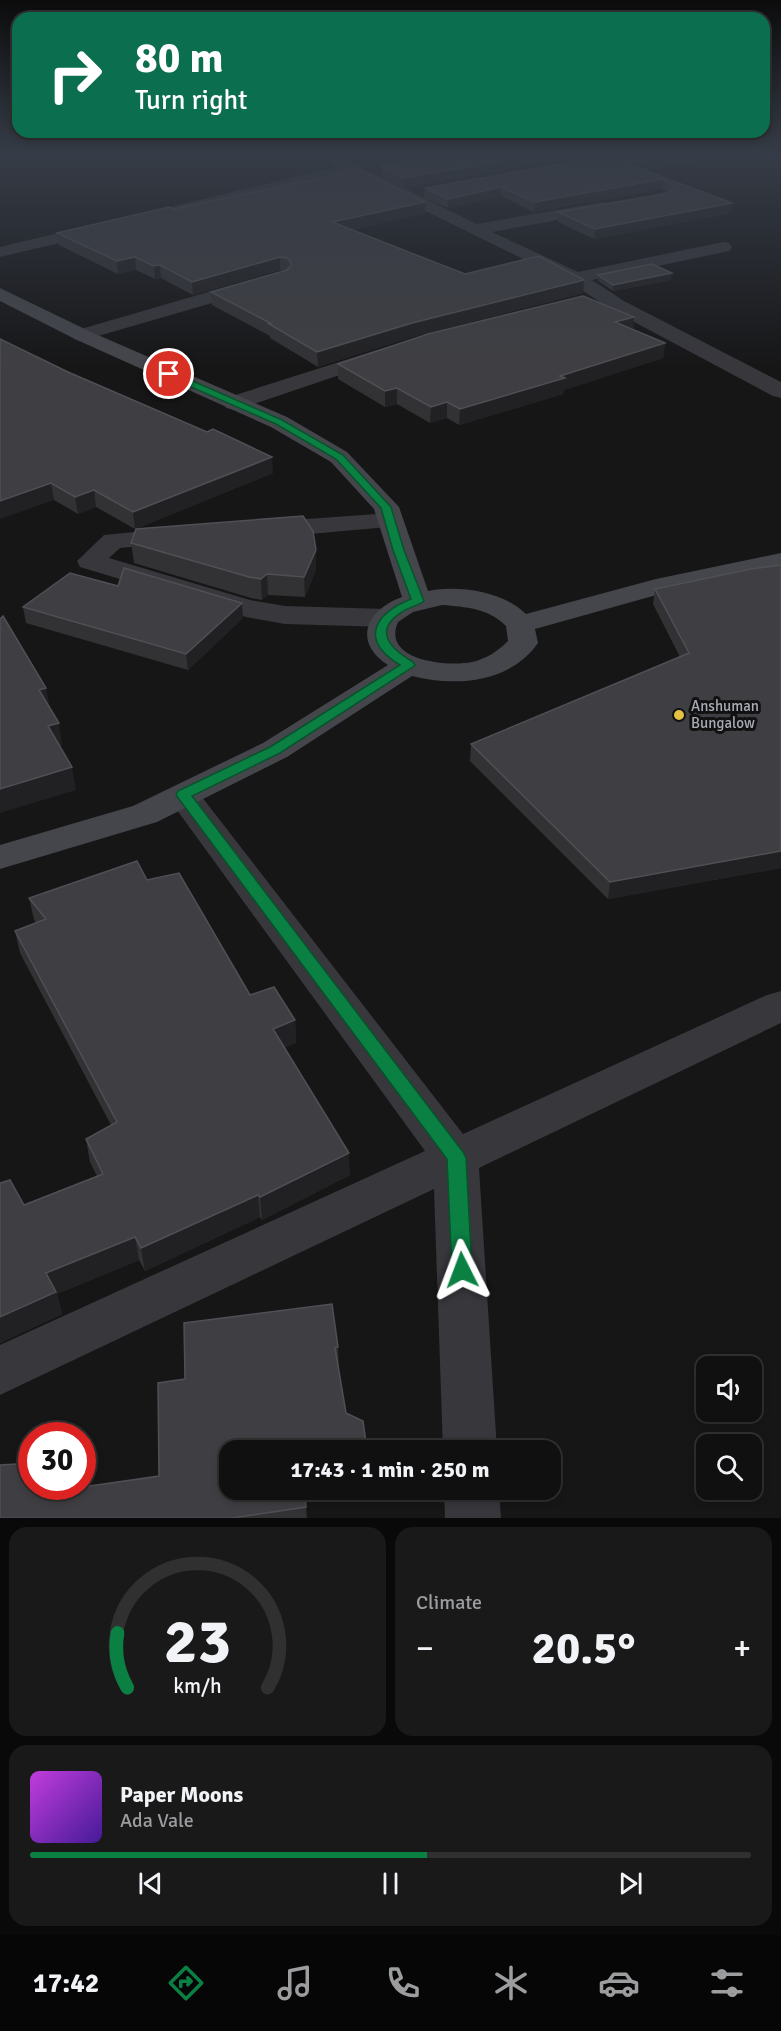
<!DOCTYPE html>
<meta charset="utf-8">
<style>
body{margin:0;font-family:Signika,sans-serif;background:#19191a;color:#f1f3f6;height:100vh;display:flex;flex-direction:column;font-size:22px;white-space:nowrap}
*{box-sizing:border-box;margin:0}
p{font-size:20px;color:#9c9d9f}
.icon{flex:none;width:33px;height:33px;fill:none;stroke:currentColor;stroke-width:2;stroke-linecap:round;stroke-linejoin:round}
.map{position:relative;height:1518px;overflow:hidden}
.side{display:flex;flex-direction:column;gap:9px;padding:9px;background:#090909;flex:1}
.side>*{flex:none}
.banner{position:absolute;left:12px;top:12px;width:758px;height:126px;border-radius:18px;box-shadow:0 3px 9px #0003,0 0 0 2px #303031;background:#0b6e4f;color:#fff;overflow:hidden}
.fabs{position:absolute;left:696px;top:1356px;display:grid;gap:12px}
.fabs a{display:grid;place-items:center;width:66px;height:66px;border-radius:12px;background:#101011;box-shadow:0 3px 9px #0003,0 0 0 2px #303031;font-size:30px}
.speed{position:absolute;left:18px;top:1422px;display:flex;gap:12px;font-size:30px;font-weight:700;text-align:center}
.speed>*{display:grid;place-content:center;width:78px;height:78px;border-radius:50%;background:#101011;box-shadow:0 3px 9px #0003,0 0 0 2px #303031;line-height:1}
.speed .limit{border:9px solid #d22;background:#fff;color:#111}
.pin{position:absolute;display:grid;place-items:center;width:51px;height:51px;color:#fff;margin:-26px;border:3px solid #fff;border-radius:50%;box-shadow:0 2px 6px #0007}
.me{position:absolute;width:66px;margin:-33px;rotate:357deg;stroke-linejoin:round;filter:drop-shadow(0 0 4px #0008)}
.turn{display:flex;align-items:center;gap:21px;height:126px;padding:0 24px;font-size:27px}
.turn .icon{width:78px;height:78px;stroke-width:2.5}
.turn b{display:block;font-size:42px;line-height:51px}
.big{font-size:45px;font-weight:800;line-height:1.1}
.side .card{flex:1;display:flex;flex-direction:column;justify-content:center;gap:9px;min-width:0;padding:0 21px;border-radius:18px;background:#19191a}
.side .dial{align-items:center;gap:0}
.dial svg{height:156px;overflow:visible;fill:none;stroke:#303031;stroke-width:7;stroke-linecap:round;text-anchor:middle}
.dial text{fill:#f1f3f6;stroke:none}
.song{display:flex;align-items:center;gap:18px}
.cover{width:72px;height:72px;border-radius:9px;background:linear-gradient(135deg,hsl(290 70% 55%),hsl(260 70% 35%))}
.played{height:6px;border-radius:3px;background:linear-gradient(90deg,#0b8043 55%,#303031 55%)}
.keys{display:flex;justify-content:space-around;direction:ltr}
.heat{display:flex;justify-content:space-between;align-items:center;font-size:33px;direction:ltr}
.side .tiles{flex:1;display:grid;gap:9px;grid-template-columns:1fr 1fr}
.card:last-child{grid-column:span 2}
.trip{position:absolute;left:219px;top:1440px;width:342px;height:60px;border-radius:18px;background:#101011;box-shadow:0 3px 9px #0003,0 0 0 2px #303031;font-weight:800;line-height:60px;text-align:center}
.dock{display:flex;height:96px;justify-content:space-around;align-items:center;background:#060607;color:#9c9d9f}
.dock .icon{width:42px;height:42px}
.dock .current{color:#0b8043}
.dock b{font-size:27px;color:#f1f3f6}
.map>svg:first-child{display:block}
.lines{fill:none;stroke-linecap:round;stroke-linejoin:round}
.street{fill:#37373c;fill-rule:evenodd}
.secondary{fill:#45464c;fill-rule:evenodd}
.wall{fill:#323235}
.shaded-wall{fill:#212123}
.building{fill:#3f3f43;stroke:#4f5055;stroke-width:1.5}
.route{fill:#0b8043;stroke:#07532c;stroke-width:1.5}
.poi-dot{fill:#e3c142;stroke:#111112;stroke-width:2}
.labels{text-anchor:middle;stroke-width:6;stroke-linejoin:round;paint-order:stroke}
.poi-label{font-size:15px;fill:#a9abb6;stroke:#111112;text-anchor:start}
</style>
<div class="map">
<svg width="781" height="1518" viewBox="0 0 781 1518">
<rect width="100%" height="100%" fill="#161617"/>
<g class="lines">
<!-- street -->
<path class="street" d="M318 155H336L477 224 603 202 609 204 611 207 603 212 492 232 578 272 723 242 729 243 732 247 729 251 592 280 624 301 781 382V398L773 396 610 309 570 282 348 173 168 217 160 212 162 209 336 167Z
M100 223 106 224 108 228 106 232 0 257V247Z
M253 279 260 281 262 285 260 289 81 341 74 339 71 335 74 331Z
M380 349 387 351 390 355 387 359 242 408 234 410 226 408 223 403 226 398Z
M390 513 399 516 403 521 399 526 266 538 257 536 253 530 257 524 266 522Z
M176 528 185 530 189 536 185 542 120 548 109 558 250 600 285 606 386 609 396 612 400 618 396 624 386 627 285 624 246 617 80 567 77 561 104 535Z
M183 784 195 788 463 1134 767 995 781 991V1023L479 1168 497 1450H443L434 1189 0 1395V1345L425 1151 166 795 171 788Z
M444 1490H499L501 1518H445Z"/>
<!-- secondary -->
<path class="secondary" d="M0 288 91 332 287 417 347 452 399 507 428 591C458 585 503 591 526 614L656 579 781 553V569L660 594 535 629 538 643C510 683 456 687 412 676L287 757 157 822 0 869V845L133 806 263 743 388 665C351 641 368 609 402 597L374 509 331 462 271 427 77 340 0 301ZM442 605C466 607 488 608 506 626L508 641C498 651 486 659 472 662 448 667 381 661 398 622L413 612Z"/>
</g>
<!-- wall -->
<path class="wall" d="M418 155H588L403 188 382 176V167L425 158Z
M611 155H714L713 157 644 170 732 203 731 213 594 239 558 222V212L663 194 667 192 662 189 534 212 501 196 448 208 424 198 425 188Z
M425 202V213L352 230 465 274 584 280 583 293 412 337 318 367 270 338V336L212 305 211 292 285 271 280 270 193 295 161 278 155 279 136 270 118 274 59 245 57 233 174 209Z
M598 275 671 280 613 291 598 281Z
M634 317 633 330 665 343 663 358 564 390 563 394 459 425 447 418 430 423 397 404 385 407 338 379V364Z
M0 339 273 473 135 529 96 507 78 514 54 500Z
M131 543 316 570 305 597 268 595 262 600 251 598 134 563Z
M781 565V868L608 899 470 761 471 744 680 657 653 604 655 589Z
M118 586 243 618 188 670 26 623 23 607Z
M147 880 250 995 295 1020 296 1043 285 1047 350 1175 262 1220 260 1217 145 1271 139 1260 57 1294 62 1314 0 1343V1183L24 1205 97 1176 90 1162 86 1139 111 1125 20 953 15 931 36 923 34 920 29 898Z
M338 1347 339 1372 230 1450V1490H322L305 1492 307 1518H0L41 1486V1493L159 1476 185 1379Z"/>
<!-- shaded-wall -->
<path class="shaded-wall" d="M538 155H588L403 188V178Z
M678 155H714L713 157 627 173 628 164Z
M663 179 662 189 534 212 535 202Z
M501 187V196L448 208V199Z
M425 202V213L332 235V222Z
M732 203 731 213 594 239 595 229Z
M135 257 136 270 118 274 117 261Z
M280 257V270L193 295 192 282Z
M160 265 161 278 155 279 154 266Z
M672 273 671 280 613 291V285Z
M584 280 583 293 412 337 318 367 317 352 412 323Z
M634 317 633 331 615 322Z
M665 343 663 358 564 390 563 394 459 425 460 409 560 376Z
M397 388V404L385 407V391Z
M447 402V418L430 423 431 407Z
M272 457 273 473 135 529 133 512Z
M51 483 54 500 0 519V501Z
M94 490 96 507 78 514 75 497Z
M316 550V570L305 597 304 577Z
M267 574 268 595 262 600 261 579Z
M242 603 243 618 188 670 186 654Z
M46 688 50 710 39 690Z
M59 723 62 745 52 748 48 726Z
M72 767 76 790 0 813V789Z
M781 851V868L608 899 610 882Z
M295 1020 296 1043 275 1051 273 1029Z
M349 1153 350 1175 262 1220 260 1197Z
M258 1195 260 1217 145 1271 141 1248Z
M135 1237 139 1260 57 1294 62 1314 0 1343V1317L46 1273Z
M34 1486H41L42 1517 34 1494Z"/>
<!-- building -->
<path class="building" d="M439 155H538L403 178 382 167Z
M611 155H678L628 164 732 203 595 229 558 212 663 194 671 191 673 185 663 179 535 202 501 187 448 199 425 188Z
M359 170 425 202 332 222 465 274 539 256 584 280 412 323 317 352 269 324H272L211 292 287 270 292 264 287 258 280 257 192 282 160 265 154 266 135 257 117 261 57 233 169 207 174 209Z
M652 264 672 273 613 285 598 275Z
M583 296 634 317 615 322 665 343 560 376 565 378 460 409 447 402 431 407 397 388 385 391 338 364 428 334Z
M0 339 68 372 207 432 213 429 272 457 133 512 94 490 75 497 51 483 0 501Z
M303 516 313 531 316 550 304 577 267 574 261 579 249 577 131 543 136 529Z
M781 565V851L610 882 471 744 689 653 655 589 751 569Z
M124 568 242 603 186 654 23 607 70 573 118 586Z
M3 616 46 688 39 690 59 723 48 726 72 767 0 789V619Z
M137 861 147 880 179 873 250 995 274 987 295 1020 273 1029 349 1153 260 1197 258 1195 141 1248 135 1237 46 1273 56 1292 0 1317V1183L10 1180 24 1205 103 1174 86 1139 117 1122 15 931 46 919 29 898Z
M332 1304 338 1347 335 1348 346 1413 363 1421 367 1450H230V1490H304L306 1507 232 1518H0V1465L32 1463V1486H34V1494L159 1476 158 1383 185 1379 184 1323Z"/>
<!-- sky -->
<linearGradient id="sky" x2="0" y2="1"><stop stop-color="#0c0c0d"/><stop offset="0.42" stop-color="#363c47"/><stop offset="1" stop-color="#363c47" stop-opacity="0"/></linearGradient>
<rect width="781" height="367" fill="url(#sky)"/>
<!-- route -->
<path class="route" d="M166 372H172L282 420 343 455 391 507 404 550 424 601C418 606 409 607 402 612 372 631 391 649 413 662L415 665 413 667 280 753 192 796 463 1152 466 1158 472 1270 469 1277 462 1279 455 1277 452 1270 447 1159 176 795 178 791 270 747 400 665C359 640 374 614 411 599L393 550 381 508 336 459 276 424 166 376Z"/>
<!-- markers -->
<circle class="poi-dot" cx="679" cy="715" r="6"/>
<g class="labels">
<!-- poi labels -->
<g class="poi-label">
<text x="691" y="711">Anshuman<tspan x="691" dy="17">Bungalow</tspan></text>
</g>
</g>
</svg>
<div class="fabs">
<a><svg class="icon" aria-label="sound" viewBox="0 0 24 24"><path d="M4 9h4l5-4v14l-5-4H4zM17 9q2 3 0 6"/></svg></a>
<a><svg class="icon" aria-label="search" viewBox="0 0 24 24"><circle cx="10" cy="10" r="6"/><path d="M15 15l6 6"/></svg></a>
</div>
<div class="speed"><div class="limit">30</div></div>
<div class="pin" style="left:169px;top:374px;background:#d93025"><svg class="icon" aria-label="arrive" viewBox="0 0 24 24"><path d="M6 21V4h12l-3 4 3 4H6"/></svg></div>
<svg class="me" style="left:462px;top:1270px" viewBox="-20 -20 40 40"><path d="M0-17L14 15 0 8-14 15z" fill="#0b8043" stroke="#fff" stroke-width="4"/></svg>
<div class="trip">17:43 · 1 min · 250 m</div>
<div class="banner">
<div class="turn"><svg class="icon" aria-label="right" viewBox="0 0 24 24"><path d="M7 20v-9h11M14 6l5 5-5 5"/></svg><div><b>80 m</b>Turn right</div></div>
</div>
</div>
<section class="side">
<div class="tiles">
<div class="card dial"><svg viewBox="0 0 100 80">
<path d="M14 69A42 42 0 1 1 86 69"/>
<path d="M14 69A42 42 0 0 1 9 41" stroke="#0b8043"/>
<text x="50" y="56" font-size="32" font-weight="700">23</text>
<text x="50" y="72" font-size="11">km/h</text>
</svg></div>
<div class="card"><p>Climate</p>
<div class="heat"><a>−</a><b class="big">20.5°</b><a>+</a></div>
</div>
<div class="card">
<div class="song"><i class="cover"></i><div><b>Paper Moons</b><p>Ada Vale</p></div></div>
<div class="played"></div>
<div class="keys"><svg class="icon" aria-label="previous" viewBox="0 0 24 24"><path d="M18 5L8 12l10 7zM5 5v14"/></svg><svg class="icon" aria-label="pause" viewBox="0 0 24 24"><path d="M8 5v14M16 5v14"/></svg><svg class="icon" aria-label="next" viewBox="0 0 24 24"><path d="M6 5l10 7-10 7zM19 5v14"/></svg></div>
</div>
</div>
</section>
<nav class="dock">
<b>17:42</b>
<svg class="icon current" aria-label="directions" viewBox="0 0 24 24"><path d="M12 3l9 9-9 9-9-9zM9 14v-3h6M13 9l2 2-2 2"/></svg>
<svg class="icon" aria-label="music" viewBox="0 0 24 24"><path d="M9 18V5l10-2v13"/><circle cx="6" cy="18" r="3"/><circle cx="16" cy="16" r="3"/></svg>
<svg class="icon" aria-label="phone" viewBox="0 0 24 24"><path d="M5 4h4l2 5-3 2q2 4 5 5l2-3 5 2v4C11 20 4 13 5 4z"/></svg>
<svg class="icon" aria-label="climate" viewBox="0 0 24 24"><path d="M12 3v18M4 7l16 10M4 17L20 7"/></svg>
<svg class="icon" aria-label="car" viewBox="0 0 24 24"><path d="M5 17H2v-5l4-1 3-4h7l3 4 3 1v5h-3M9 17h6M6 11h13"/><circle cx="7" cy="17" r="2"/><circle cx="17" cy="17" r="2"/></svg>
<svg class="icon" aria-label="filters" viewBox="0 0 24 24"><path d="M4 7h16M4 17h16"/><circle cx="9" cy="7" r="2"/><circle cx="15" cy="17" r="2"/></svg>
</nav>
